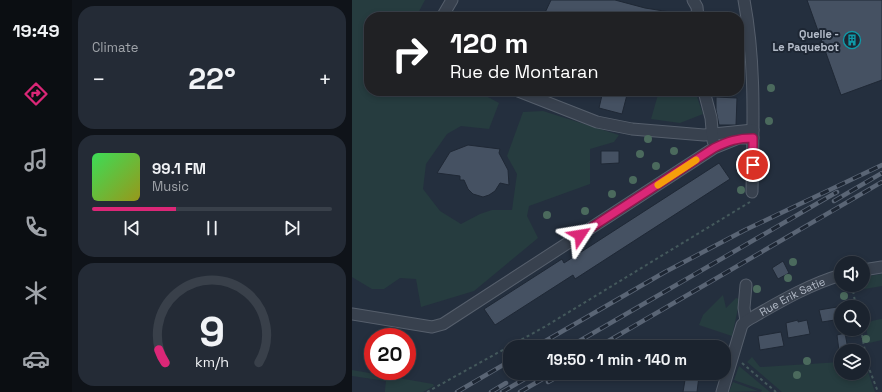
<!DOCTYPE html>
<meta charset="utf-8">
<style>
body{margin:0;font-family:"Space Grotesk",sans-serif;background:#242b36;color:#f1f3f6;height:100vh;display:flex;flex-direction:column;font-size:15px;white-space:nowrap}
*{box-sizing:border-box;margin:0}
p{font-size:13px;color:#a0a4aa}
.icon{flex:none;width:22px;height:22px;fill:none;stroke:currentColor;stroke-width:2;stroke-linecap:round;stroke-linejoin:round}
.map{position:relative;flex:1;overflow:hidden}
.panel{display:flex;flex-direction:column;gap:6px;padding:6px;background:#0f1319;width:280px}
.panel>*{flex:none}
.guide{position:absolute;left:12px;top:12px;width:380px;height:84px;border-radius:16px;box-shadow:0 2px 6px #0003,0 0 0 1px #39404a;background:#202124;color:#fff;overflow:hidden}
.buttons{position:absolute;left:482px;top:256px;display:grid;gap:8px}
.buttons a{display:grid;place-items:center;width:36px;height:36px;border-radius:50%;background:#1b232e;box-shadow:0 2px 6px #0003,0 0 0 1px #39404a;font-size:20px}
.speed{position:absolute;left:12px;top:328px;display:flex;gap:8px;font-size:20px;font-weight:700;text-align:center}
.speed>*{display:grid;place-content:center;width:52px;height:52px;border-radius:50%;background:#1b232e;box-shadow:0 2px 6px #0003,0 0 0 1px #39404a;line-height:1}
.speed .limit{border:6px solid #d22;background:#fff;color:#111}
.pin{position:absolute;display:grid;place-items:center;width:34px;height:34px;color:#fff;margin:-17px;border:2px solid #fff;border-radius:50%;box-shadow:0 1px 4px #0007}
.me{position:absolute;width:44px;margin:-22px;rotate:57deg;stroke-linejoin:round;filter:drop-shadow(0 0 3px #0008)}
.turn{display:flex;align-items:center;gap:14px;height:84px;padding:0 20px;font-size:18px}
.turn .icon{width:52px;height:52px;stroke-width:2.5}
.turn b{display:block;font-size:28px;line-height:34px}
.big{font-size:30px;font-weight:600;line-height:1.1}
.panel .card{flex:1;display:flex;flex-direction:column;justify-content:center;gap:6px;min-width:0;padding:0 14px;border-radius:16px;background:#242b36}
.panel .dial{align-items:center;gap:0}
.dial svg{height:104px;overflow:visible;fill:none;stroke:#39404a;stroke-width:7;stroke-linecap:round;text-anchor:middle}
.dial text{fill:#f1f3f6;stroke:none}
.song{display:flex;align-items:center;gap:12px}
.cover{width:48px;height:48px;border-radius:6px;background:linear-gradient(135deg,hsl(130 70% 55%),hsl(60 70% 35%))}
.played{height:4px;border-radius:2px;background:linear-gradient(90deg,#db2777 35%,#39404a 35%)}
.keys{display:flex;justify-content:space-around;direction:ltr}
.heat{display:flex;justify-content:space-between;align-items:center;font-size:22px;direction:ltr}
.trip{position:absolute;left:151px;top:340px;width:228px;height:40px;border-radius:16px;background:#1b232e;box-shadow:0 2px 6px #0003,0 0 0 1px #39404a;font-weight:600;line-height:40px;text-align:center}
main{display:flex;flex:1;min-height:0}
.menu{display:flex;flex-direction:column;width:72px;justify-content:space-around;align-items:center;background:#0b0e12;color:#a0a4aa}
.menu .icon{width:28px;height:28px}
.menu .current{color:#db2777}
.menu b{font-size:18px;color:#f1f3f6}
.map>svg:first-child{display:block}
.green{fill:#263c3f}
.building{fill:#455162;stroke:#1f2835}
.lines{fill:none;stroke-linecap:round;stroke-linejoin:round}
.minor-casing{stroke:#565f6c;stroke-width:13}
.path{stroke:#44595c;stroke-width:2;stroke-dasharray:3 3;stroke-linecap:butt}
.minor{stroke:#38414e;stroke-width:11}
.rail-casing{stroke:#5a6575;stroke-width:4.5}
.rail{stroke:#1d2633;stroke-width:3;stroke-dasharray:9;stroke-linecap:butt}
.tree{fill:#4b6a5d}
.route-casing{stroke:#8e194d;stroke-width:10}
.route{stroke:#db2777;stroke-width:7}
.slow{stroke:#f59e0b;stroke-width:7}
.labels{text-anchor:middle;stroke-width:4;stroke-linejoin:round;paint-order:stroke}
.poi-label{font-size:11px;font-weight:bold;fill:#b4bcc9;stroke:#1d2633;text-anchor:end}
.street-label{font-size:11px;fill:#b4bcc9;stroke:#1d2633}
</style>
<main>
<nav class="menu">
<b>19:49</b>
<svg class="icon current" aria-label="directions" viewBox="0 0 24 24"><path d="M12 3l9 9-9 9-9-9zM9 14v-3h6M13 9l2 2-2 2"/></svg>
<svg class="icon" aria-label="music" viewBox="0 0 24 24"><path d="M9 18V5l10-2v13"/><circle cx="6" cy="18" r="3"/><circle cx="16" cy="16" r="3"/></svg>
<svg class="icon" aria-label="phone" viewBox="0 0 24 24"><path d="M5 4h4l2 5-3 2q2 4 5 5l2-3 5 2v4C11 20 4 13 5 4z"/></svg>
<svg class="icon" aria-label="climate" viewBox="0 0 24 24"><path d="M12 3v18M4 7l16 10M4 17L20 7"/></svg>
<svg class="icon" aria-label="car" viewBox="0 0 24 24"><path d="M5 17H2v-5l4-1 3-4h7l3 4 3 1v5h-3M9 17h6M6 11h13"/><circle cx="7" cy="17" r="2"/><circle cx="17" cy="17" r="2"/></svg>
</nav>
<section class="panel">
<div class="card"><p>Climate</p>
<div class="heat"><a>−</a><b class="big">22°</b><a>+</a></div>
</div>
<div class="card">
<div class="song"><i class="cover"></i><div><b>99.1 FM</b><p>Music</p></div></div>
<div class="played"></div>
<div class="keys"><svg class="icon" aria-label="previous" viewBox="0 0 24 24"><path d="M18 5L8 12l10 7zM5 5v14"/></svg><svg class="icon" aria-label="pause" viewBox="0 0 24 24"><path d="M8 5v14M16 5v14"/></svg><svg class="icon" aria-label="next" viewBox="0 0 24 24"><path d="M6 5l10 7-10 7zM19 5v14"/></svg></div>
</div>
<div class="card dial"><svg viewBox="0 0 100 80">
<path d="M14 69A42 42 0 1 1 86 69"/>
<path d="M14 69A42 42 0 0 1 9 59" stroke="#db2777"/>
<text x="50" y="56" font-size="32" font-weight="700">9</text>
<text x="50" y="72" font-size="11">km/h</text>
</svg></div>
</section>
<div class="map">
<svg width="530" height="392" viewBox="0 0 530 392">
<rect width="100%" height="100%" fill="#242f3e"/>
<!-- green -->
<path class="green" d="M0 0H73L64 17H17V91H125L147 103 137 129 109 126 95 134 74 164 71 189 88 211 109 224 128 214 140 210H160L165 174 155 156 171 112 191 111 267 135 262 142 238 149V184L177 206 175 216 186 238 122 291 69 307 64 279 48 278 32 289H20L0 277Z
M307 91H343L351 114 328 123 299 119Z
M530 274V286L512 289 510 287 511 277Z
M371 295 374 308 384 298 388 299 380 336 347 325 351 315Z
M530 319V340L517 343 514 327C517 320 524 320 530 319Z
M400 357 408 367 489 362V373H511L512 360 523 392H430L395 362Z
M387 366 418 392H409L410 390 382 380Z
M0 370 81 384 82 386 71 392H33V390L34 381 0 376Z
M381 382 406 391 377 392Z"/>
<!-- building -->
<path class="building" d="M199 0H263L293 8 318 12 317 17H191Z
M455 0H530V80L489 95Z
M251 91H276L270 114 247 108Z
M364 97 385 98 384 125H367L364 110Z
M116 145 148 149 147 153 156 170 157 185 148 183 143 191 137 195 131 197 121 194 116 189 112 180H108V176L85 173 98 152Z
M249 151H267V163L249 164Z
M367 163 378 179 223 279 221 275 143 325 132 309 210 259 212 263Z
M431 261 437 273 426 279 420 268Z
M485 307H489V319L470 322 467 310Z
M446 320V322L455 320 458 334 436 338 434 323Z
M429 332 432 346 408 350 406 336Z
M493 333 496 349 487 351 485 335Z
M334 374 347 376 345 392H331Z"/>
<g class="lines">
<!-- minor casing -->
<g class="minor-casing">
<g id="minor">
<path d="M341 0 345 7 346 17"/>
<path d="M392 0C404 63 401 128 400 192"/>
<path d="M90 17 100 0"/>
<path d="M166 91 245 122 280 129 352 135 401 130"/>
<path d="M352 91 359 118 361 141"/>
<path d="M511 270 530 267"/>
<path d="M0 314 80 327 91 324 362 148 387 138H401"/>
<path d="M394 321 392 308 394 285"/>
<path id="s1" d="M370 392 390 325 394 321C424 304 455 285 489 275"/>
</g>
</g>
<!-- path -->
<path class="path" d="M500 285 504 307
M509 329 515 363 526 392
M390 363 424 392
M75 392 194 326 398 202"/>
<!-- minor -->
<use href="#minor" class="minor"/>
<!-- rail casing -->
<g class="rail-casing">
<path id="rail" d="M482 201 530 173
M183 347 313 272 393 230 530 165
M217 347 485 192
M246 347 530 182
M196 382 212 373
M105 392 158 361
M139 392 154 383
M150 392 183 373
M168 392 201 373"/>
</g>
<!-- rail -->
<use href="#rail" class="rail"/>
</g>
<!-- trees -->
<g class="tree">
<circle cx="419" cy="88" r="4"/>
<circle cx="417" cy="121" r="4"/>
<circle cx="296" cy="139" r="4"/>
<circle cx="322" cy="151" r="4"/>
<circle cx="288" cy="154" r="4"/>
<circle cx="304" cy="166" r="4"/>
<circle cx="281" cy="180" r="4"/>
<circle cx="389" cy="190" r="4"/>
<circle cx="260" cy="194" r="4"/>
<circle cx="233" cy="211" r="4"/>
<circle cx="195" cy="215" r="4"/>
<circle cx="441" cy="262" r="4"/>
<circle cx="436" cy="278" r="4"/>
<circle cx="405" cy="289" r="4"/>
<circle cx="492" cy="296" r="4"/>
<circle cx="514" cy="339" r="4"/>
<circle cx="455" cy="361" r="4"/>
<circle cx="445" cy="375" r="4"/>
</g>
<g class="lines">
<!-- route casing -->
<g class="route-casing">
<path id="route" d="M228 235 362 148C376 141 386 138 401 138V165"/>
</g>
<!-- route -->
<use href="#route" class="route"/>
<!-- slow -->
<path class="slow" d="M306 185 344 160"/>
</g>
<!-- icons -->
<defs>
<g id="building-ring" transform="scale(0.9)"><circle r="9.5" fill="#1d2633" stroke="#0f9aa8" stroke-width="1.5"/><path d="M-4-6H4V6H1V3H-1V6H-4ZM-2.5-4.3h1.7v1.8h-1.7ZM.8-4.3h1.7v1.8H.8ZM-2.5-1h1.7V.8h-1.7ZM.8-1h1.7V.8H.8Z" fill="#0f9aa8"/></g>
</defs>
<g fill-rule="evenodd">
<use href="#building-ring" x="500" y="40"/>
</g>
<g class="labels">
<!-- poi labels -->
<g class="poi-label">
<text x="487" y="38">Quelle -<tspan x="487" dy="13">Le Paquebot</tspan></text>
</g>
<!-- street labels -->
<g class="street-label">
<text dy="4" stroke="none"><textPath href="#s1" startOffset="128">Rue Erik Satie</textPath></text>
</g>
</g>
</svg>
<div class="buttons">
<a><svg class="icon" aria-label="sound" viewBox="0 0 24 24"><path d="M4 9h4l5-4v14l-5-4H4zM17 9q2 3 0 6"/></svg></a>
<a><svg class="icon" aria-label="search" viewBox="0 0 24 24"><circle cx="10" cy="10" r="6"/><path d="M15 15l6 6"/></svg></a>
<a><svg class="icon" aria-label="layers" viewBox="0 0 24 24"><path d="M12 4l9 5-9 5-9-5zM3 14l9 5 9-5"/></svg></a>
</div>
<div class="speed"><div class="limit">20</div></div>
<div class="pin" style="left:401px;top:165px;background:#d93025"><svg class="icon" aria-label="arrive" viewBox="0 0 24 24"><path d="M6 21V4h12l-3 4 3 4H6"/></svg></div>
<svg class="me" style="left:228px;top:235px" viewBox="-20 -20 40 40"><path d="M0-17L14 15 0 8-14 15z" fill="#db2777" stroke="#fff" stroke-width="4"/></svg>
<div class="trip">19:50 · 1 min · 140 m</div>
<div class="guide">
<div class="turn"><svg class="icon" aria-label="right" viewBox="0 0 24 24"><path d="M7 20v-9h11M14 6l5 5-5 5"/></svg><div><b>120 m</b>Rue de Montaran</div></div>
</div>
</div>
</main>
